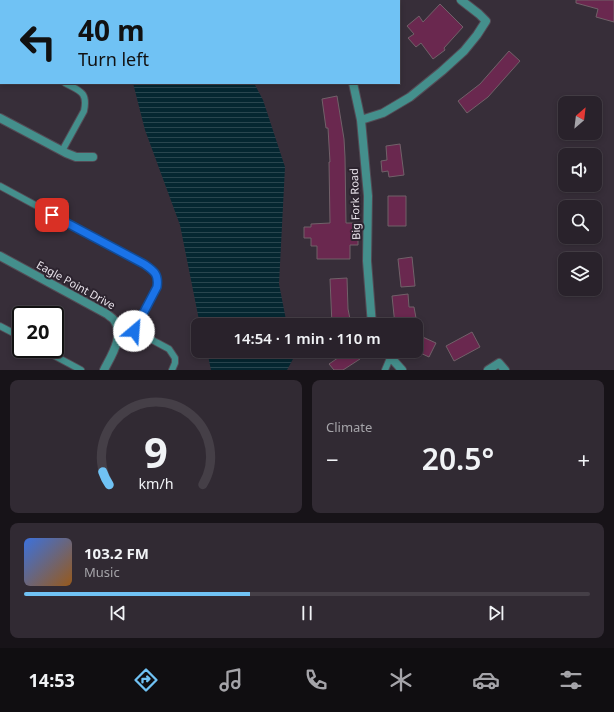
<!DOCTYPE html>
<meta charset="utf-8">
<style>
body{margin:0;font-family:"Noto Sans",sans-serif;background:#312a33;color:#f1f3f6;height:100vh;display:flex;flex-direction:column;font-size:15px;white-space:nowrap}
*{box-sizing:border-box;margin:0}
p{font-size:13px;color:#a5a4a9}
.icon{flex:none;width:22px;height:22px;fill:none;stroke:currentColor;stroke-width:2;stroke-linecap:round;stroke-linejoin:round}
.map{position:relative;height:370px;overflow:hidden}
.panel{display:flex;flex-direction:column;gap:10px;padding:10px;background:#171318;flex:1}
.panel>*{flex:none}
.top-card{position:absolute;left:0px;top:0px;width:400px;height:84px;box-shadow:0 2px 6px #0003,0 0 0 1px #453f47;background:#70c2f4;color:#111;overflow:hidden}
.needle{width:26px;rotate:28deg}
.buttons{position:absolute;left:558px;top:96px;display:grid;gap:8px}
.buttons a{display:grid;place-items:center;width:44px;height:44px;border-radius:8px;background:#29222b;box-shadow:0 2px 6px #0003,0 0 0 1px #453f47;font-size:20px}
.speed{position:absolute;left:12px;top:306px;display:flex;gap:8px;font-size:20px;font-weight:700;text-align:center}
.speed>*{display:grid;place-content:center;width:52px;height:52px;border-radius:50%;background:#29222b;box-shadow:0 2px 6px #0003,0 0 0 1px #453f47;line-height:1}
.speed .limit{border:2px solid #111;border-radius:6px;background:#fff;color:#111}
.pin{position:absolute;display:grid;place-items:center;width:34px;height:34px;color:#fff;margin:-17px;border-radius:8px;box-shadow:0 2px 6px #0006}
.me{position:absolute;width:44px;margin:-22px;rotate:27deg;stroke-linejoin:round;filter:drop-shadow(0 0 3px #0008)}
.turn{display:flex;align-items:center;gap:14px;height:84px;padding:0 12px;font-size:18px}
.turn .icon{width:52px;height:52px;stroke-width:2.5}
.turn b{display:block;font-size:28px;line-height:34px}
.big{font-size:30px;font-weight:600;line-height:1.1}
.panel .tile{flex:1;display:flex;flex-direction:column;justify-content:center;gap:6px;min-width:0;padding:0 14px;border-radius:8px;background:#312a33}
.panel .dial{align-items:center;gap:0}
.dial svg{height:104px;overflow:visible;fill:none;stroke:#453f47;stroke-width:7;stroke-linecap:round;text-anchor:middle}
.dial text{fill:#f1f3f6;stroke:none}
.song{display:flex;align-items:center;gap:12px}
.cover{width:48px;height:48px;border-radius:6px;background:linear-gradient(135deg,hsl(220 70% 55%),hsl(30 70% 35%))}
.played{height:4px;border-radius:2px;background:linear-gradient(90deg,#70c2f4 40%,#453f47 40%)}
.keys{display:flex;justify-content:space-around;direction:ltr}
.heat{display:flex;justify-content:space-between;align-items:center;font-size:22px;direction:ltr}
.panel .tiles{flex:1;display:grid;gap:10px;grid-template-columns:1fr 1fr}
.tile:last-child{grid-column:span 2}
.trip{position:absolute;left:191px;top:318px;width:232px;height:40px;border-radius:8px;background:#29222b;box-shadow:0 2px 6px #0003,0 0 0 1px #453f47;font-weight:600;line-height:40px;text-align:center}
.tabs{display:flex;height:64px;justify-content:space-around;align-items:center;background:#100e11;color:#a5a4a9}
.tabs .icon{width:28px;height:28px}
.tabs .current{color:#70c2f4}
.tabs b{font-size:18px;color:#f1f3f6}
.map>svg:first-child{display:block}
.water{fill:url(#water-rules)}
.building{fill:#6a284f;stroke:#716169}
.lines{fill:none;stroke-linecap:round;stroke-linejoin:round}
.lane-casing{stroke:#534b55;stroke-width:8}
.street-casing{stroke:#534b55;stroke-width:10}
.lane{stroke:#448f8c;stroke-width:6}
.street{stroke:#448f8c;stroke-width:8}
.route-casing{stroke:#114b97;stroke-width:10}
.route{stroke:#1a73e8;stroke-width:7}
.labels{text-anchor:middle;stroke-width:4;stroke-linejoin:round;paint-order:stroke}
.street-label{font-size:11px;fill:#e9e3eb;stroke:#2d242f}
</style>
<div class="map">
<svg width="614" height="370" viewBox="0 0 614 370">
<defs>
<pattern id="water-rules" width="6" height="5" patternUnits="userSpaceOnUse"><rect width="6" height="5" fill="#052731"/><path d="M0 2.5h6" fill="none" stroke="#29464f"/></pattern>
</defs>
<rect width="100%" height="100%" fill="#372e39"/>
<!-- water -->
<path class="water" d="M99 0H211L212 1H99Z
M133 83H254L263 100 285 167 279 284 287 325H200L180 225 145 130Z
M207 351H292L293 359 287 370H211Z"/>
<!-- building -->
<path class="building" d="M576 0H614V22L596 17 598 9 576 3Z
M440 4 463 27 444 48 445 50 433 59 421 43 416 47 408 38 414 34 407 26 419 16 423 22Z
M509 51 520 61 488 97 467 113 458 101 480 84Z
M337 96 344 139 345 157 346 223H358V245H350V259H317V246H311V238H304V227H311V224L330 223 329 162H330L328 128H326L322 99Z
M400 144 404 175 389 177 388 171 382 172 381 161 387 160 386 146Z
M388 196H406V226H388Z
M412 257 415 286 401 287 398 259Z
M347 278 348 309 351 324 342 325H332L330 279Z
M408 294 409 307H414L416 318H410L411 325H395L392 296Z
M472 332 480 347 454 361 446 346Z
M416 334 436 343 429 357 416 351Z
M348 351H355L360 359 343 370H334L329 364Z"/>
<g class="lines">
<!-- lane casing -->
<g class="lane-casing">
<path id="lane" d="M19 1V0
M62 151 84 111C88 92 80 91 65 83
M0 186 144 264C154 271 159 274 157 287L134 331
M0 326 21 337
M117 327H128L169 349 175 358V363L172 370
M42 349 81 370
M385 370 390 358"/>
</g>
<!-- street casing -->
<g class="street-casing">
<path id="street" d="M320 0V1
M0 48 1 46
M353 83 361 120 368 196 367 261 372 325
M0 118 66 153 76 157H93
M361 120 383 113 410 97 442 71 464 51 477 35 486 21 479 14 461 0
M0 256 107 314C109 316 113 318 114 320 125 336 111 356 104 370
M385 351 402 370
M488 370 499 363 505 370"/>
</g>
<!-- lane -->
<use href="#lane" class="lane"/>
<!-- street -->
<use href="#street" class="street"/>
</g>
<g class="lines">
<!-- route casing -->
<g class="route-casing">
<path id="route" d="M52 215 144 264C154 271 159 274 157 287L134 331"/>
</g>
<!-- route -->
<use href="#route" class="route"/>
</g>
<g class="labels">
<!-- street labels -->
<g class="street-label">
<text transform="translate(355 204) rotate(-92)" y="4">Big Fork Road</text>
<text transform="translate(76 285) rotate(29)" y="4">Eagle Point Drive</text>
</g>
</g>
</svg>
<div class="buttons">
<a><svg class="needle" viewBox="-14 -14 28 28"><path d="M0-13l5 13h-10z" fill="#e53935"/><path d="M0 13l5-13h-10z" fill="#a5a4a9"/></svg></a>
<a><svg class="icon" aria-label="sound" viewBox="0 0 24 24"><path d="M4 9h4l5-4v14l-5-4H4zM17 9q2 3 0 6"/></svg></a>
<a><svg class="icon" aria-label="search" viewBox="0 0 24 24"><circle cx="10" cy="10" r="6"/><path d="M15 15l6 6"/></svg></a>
<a><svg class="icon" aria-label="layers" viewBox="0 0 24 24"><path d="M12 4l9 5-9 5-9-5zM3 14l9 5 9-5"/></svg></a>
</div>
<div class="speed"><div class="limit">20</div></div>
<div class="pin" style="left:52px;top:215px;background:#d93025"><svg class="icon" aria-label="arrive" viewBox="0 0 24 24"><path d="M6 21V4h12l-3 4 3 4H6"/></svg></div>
<svg class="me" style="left:134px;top:331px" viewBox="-20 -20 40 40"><circle r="19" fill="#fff"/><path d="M0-13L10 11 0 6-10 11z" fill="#1a73e8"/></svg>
<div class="trip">14:54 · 1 min · 110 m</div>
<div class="top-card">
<div class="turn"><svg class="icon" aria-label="left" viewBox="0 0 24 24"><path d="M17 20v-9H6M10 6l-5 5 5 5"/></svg><div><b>40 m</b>Turn left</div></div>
</div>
</div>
<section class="panel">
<div class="tiles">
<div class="tile dial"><svg viewBox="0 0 100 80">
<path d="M14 69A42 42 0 1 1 86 69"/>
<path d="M14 69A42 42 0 0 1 9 59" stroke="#70c2f4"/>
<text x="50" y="56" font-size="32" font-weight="700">9</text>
<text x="50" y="72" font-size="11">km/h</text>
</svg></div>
<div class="tile"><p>Climate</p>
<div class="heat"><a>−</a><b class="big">20.5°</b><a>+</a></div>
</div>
<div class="tile">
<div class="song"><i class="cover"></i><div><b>103.2 FM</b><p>Music</p></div></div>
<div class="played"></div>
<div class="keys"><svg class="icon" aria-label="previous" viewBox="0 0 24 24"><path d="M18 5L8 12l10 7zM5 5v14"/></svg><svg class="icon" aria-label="pause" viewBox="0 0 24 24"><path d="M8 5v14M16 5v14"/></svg><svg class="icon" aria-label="next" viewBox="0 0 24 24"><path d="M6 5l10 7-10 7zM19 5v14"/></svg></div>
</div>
</div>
</section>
<nav class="tabs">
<b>14:53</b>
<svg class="icon current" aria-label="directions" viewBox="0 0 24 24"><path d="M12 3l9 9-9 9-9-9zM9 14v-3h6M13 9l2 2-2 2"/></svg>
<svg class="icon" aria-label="music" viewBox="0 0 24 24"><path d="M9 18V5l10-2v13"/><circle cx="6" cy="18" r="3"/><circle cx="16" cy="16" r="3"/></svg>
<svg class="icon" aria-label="phone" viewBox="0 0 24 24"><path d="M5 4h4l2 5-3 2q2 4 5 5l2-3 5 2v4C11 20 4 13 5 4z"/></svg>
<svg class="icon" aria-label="climate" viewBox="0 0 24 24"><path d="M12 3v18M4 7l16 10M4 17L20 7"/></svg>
<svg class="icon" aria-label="car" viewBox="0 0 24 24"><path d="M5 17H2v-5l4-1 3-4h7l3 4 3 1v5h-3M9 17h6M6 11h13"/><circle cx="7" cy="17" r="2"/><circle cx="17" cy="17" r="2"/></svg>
<svg class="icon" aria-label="filters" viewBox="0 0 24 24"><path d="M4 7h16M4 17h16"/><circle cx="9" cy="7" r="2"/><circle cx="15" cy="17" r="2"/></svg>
</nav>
